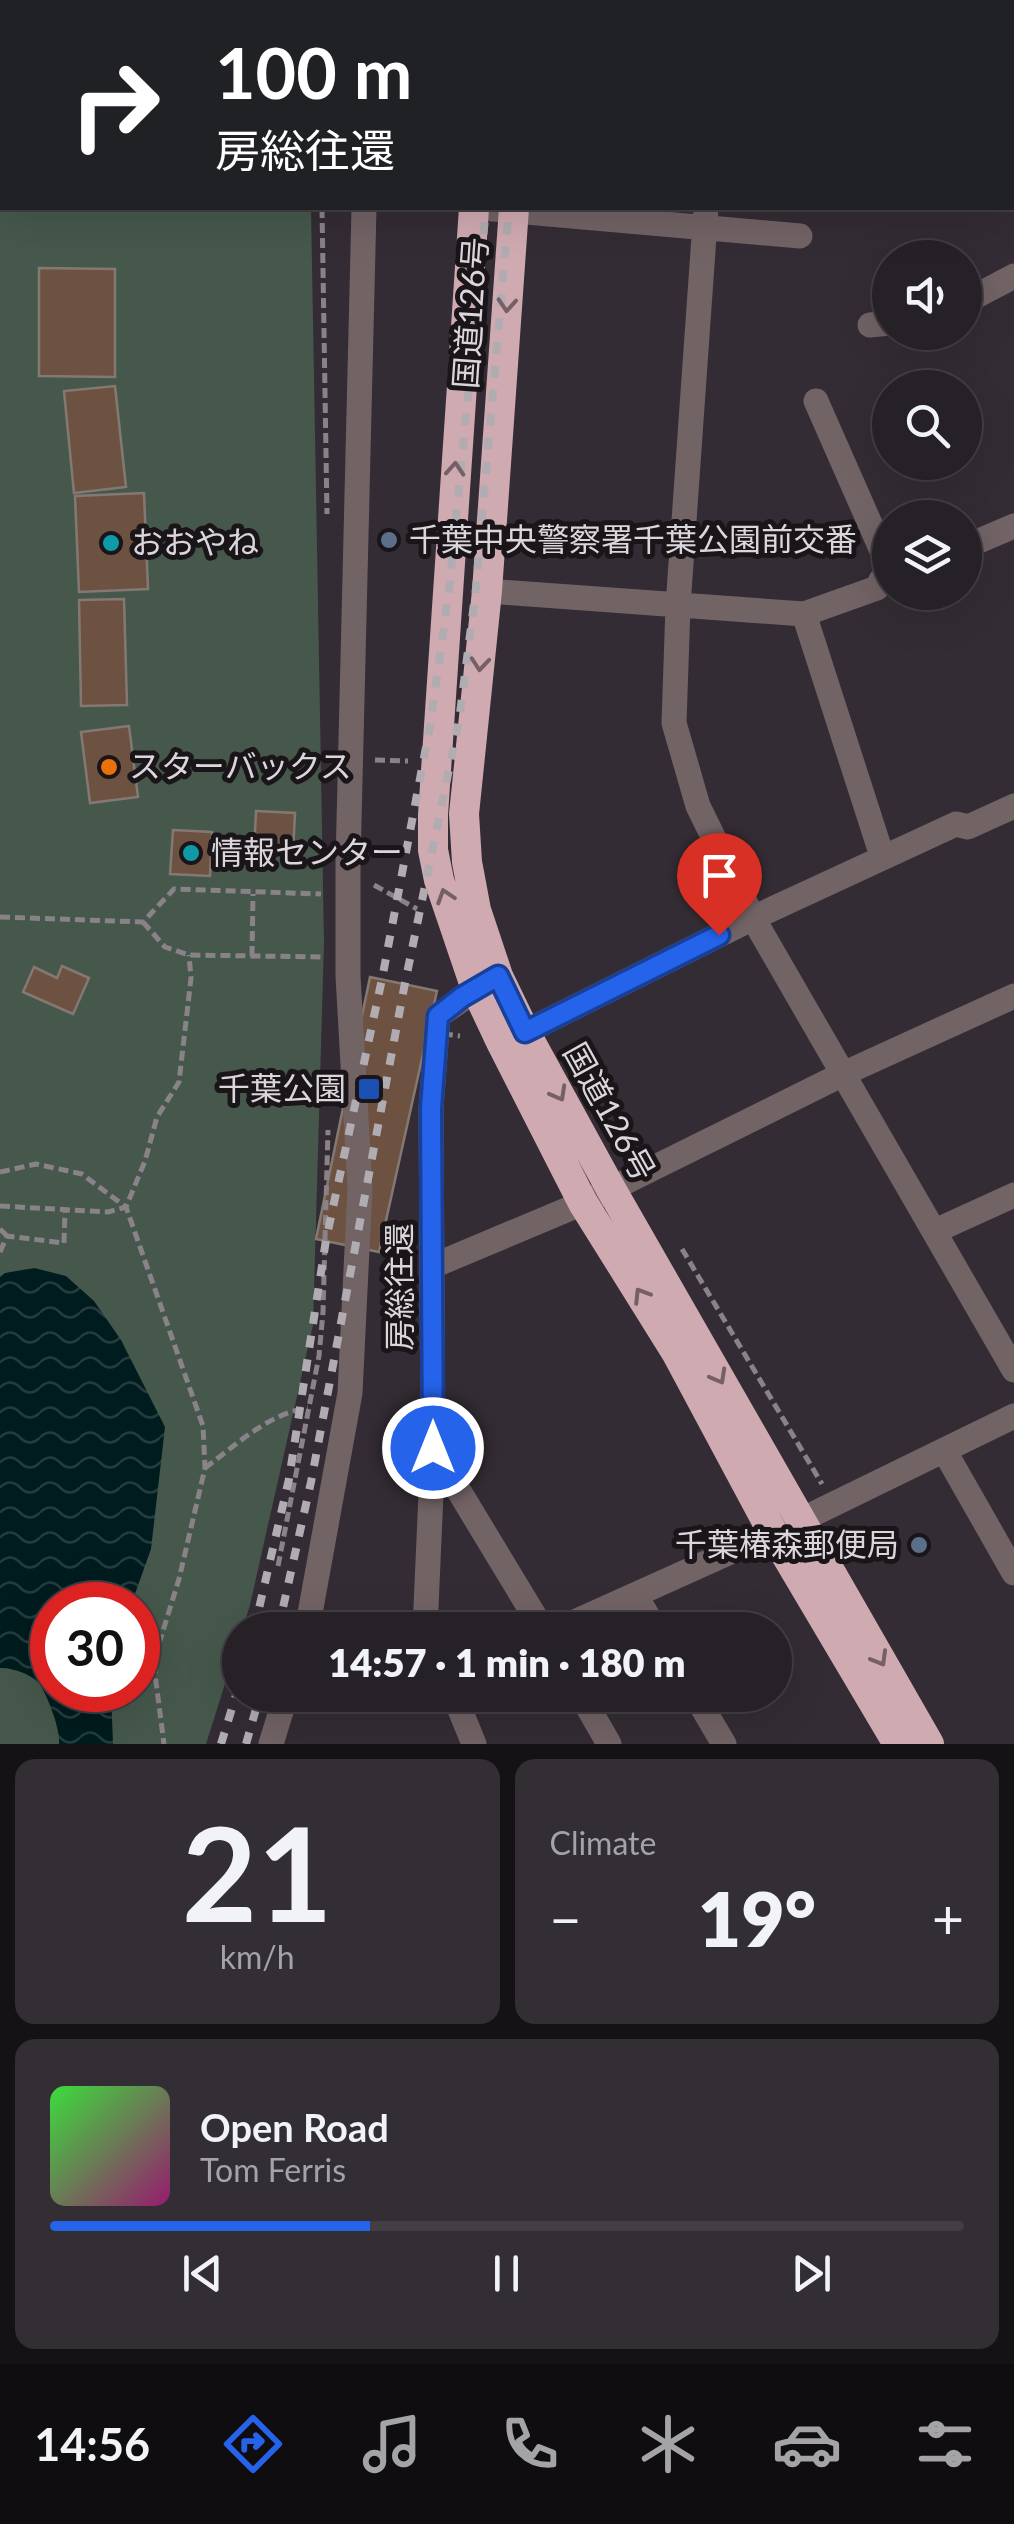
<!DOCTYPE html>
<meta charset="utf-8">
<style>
body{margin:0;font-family:Lato,"Noto Sans JP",sans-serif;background:#322e33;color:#f1f3f6;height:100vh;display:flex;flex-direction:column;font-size:38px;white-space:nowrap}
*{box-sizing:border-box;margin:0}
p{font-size:32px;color:#a4a3a7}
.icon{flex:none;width:55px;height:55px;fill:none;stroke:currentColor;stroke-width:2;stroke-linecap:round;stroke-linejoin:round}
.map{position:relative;height:1744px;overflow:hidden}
.side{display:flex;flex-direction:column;gap:15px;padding:15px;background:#151215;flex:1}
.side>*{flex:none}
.banner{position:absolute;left:0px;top:0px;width:1015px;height:210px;box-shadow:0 10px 40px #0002,0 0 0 2px #423e44;background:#202124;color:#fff;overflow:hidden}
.buttons{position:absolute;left:872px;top:240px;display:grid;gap:20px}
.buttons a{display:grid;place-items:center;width:110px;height:110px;border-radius:50%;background:#262127;box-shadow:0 10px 40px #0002,0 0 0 2px #423e44;font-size:50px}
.speed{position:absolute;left:30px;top:1582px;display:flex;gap:20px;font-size:50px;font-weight:700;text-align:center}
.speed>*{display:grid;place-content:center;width:130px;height:130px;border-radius:50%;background:#262127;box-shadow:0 10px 40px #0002,0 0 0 2px #423e44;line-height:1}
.speed .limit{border:15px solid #d22;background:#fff;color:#111}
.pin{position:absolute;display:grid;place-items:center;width:85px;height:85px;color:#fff;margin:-102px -42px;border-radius:50% 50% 50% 0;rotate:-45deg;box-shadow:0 0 10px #0007}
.pin .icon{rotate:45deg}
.me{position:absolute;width:110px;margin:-55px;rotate:0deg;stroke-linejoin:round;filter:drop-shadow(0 0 8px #0008)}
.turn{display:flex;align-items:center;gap:35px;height:210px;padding:0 50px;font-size:45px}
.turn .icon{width:130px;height:130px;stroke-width:2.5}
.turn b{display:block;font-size:70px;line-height:85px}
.big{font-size:75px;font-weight:800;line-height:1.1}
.side .widget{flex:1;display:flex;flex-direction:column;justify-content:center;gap:15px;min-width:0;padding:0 35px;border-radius:20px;background:#322e33}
.side .dial{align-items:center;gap:0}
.dial b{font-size:130px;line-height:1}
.song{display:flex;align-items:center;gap:30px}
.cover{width:120px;height:120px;border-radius:15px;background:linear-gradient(135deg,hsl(120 70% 55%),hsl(320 70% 35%))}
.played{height:10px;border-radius:5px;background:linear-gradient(90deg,#2563eb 35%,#423e44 35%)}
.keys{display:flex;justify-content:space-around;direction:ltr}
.heat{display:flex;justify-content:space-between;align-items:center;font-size:55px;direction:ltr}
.side .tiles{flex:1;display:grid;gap:15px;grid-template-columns:1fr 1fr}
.widget:last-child{grid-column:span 2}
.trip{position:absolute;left:222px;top:1612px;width:570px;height:100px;border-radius:50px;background:#262127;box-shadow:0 10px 40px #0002,0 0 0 2px #423e44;font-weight:800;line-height:100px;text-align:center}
.tabs{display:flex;height:160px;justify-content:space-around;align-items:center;background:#0f0d10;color:#a4a3a7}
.tabs .icon{width:70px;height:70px}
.tabs .selected{color:#2563eb}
.tabs b{font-size:45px;color:#f1f3f6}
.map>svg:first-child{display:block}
.park{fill:#46584c;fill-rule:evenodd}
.water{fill:url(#water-waves)}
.building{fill:#6d5241;stroke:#847972;stroke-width:2.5}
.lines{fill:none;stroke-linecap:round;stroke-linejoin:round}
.path{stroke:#898389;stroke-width:5;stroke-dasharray:10 5;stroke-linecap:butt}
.minor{stroke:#726365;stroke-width:25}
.highway{stroke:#d0aab1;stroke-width:30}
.rail{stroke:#b1acb2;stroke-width:8;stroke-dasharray:12 12;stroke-linecap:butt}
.path-bridge{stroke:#898389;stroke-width:5;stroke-dasharray:10 5;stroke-linecap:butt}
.oneway{stroke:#746065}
.route-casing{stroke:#184099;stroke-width:25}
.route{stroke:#2563eb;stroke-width:18}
.service-dot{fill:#5c6f8a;stroke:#191519;stroke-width:4}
.culture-dot{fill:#0f9aa8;stroke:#191519;stroke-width:4}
.food-dot{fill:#e8710a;stroke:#191519;stroke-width:4}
.transit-dot{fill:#1a4fb4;stroke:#191519;stroke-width:4}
.labels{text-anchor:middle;stroke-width:10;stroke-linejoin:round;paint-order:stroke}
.street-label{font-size:32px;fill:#dbd6db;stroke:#191519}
.poi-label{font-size:32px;fill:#dbd6db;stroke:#191519;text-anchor:start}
</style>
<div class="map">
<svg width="1014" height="1744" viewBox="0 0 1014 1744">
<defs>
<pattern id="water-waves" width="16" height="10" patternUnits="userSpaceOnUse" patternTransform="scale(2.5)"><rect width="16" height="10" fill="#001c1e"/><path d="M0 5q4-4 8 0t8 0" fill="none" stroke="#253c3e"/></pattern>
</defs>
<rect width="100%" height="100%" fill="#332c34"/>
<!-- park -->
<path class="park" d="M0 0H339L2 2V208H311L324 942 313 1325 250 1605 206 1744H0ZM52 1605H138V1690H52Z"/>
<!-- water -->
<path class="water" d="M34 1268 66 1276 94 1301 121 1340 165 1427 151 1549 131 1605H52V1690H111L113 1744H59C61 1731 47 1693 38 1682 30 1674 11 1667 0 1668V1277L5 1273Z"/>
<!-- building -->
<path class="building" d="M39 268 115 269V377L39 376Z
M115 386 126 487 74 493 64 391Z
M144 493 148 589 79 592 75 496Z
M124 599 127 705 81 706 79 600Z
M129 726 138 797 90 803 81 732Z
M256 811 295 813 293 853 254 852Z
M173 830 212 832 210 876 170 874Z
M62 966 89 978 73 1014 23 992 34 967 57 978Z
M370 977 437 991 379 1252 316 1239Z"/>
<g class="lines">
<!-- path -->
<path class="path" d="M0 114 2 113
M322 208 327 514
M375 760 408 761
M374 885 417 909
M0 917 143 922 174 889 321 894
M143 922 165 947 189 955 322 957
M252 956 253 894
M0 1172 36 1164 82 1174 126 1207 203 1426 205 1468 179 1579 158 1647 155 1674 164 1744
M0 1206 108 1212 126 1207 145 1161 157 1117 179 1082 191 978 189 955
M0 1229 7 1236
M682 1249 822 1484
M0 1252 7 1236 64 1243 65 1211
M205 1468C236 1445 269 1413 308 1408
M278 1566 319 1356 323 1312 328 1130"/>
<!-- minor -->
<path class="minor" d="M366 2V0
M724 2 725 0
M481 208 800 236
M706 208 678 606 674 723 698 806 753 918 1014 1370
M965 302 1014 276
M870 325 890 323
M816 401 890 569
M965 547 1014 526
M487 591 804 614 877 588 881 580 890 577
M804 614 882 856
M525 1032 753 918 956 824 968 827 1014 806
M935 1231 1014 1195
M433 1266 583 1203 843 1074 1014 996
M433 1448 543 1630
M944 1450 1014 1573
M635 1595 656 1630
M307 1630 350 1393 360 1188 348 976V863L364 208
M425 1630 433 1448 431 1108 438 1016 492 979
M557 1630 799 1521 1014 1416
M454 1695 474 1744
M581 1695 609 1744
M695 1695 724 1744
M271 1744 286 1695"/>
<!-- highway -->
<path class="highway" d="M492 2 493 0
M533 2V0
M474 208 433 815V850L439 880 476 989 502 1044 583 1203 676 1352 773 1533 898 1744
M514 208 487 591 464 814 467 862 476 910 498 976 525 1032 611 1189 929 1744"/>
<!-- rail -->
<path class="rail" d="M503 2V0
M525 2V0
M254 1630 289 1479 326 1240 382 979 430 726 449 591 486 208
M278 1630 311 1482 404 988 459 721 476 588 509 208
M221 1744 240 1682
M246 1744 260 1695"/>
<!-- path-bridge -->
<path class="path-bridge" d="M428 1032 460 1036"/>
</g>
<!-- one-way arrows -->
<defs><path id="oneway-chevron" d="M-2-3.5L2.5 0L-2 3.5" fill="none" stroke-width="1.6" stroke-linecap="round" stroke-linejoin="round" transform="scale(2.5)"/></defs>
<g class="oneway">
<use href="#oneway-chevron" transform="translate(507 305) rotate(94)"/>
<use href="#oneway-chevron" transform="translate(455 469) rotate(-86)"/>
<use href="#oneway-chevron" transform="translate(480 664) rotate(95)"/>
<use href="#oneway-chevron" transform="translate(445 896) rotate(-108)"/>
<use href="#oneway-chevron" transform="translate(559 1094) rotate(61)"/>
<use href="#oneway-chevron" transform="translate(641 1295) rotate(-122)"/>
<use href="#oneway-chevron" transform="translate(719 1377) rotate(61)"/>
<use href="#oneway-chevron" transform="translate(880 1659) rotate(60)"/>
</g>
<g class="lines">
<!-- route casing -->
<g class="route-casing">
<path id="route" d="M433 1448 431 1108 438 1016 462 997 498 976 525 1032 719 935"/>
</g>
<!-- route -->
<use href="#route" class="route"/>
</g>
<!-- markers -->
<g class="service-dot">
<circle cx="389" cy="540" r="10"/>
<circle cx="919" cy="1545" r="10"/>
</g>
<g class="culture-dot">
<circle cx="111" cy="543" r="10"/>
<circle cx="191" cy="853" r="10"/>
</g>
<circle class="food-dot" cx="109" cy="767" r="10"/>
<rect class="transit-dot" x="357" y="1077" width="24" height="24" rx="5"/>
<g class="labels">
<!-- street labels -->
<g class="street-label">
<text transform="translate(471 313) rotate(-86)" y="11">国道126号</text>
<text transform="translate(609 1112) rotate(61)" y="11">国道126号</text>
<text transform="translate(400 1287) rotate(-90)" y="11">房総往還</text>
</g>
<!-- poi labels -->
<g class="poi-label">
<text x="409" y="551">千葉中央警察署千葉公園前交番</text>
<text x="131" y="554">おおやね</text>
<text x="129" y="778">スターバックス</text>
<text x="211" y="864">情報センター</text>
<text x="346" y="1100" text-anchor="end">千葉公園</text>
<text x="899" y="1556" text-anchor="end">千葉椿森郵便局</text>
</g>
</g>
</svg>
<div class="buttons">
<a><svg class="icon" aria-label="sound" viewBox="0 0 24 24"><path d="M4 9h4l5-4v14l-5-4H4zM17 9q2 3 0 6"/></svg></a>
<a><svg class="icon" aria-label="search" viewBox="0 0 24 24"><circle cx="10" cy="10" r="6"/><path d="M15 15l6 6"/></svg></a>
<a><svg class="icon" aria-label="layers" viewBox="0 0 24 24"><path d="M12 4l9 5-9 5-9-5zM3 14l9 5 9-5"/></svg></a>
</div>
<div class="speed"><div class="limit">30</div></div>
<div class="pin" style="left:719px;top:935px;background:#d93025"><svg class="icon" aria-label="arrive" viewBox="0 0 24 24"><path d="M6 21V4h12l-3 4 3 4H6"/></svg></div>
<svg class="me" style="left:433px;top:1448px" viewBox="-20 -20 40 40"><circle r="17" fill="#2563eb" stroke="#fff" stroke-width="3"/><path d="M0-11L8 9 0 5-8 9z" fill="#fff"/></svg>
<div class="trip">14:57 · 1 min · 180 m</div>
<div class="banner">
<div class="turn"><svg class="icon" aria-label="right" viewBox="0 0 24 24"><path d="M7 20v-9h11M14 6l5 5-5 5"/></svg><div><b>100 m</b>房総往還</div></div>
</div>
</div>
<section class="side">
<div class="tiles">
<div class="widget dial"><b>21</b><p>km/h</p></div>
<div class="widget"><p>Climate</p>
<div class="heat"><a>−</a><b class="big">19°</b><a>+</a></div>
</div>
<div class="widget">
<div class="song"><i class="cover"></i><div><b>Open Road</b><p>Tom Ferris</p></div></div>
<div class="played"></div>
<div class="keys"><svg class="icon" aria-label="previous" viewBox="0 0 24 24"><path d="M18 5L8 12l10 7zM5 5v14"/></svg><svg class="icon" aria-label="pause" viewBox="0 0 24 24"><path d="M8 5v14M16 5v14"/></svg><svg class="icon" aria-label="next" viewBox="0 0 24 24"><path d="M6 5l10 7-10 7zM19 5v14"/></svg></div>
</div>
</div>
</section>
<nav class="tabs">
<b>14:56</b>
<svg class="icon selected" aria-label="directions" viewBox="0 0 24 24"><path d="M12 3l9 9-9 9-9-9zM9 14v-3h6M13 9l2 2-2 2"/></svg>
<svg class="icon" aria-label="music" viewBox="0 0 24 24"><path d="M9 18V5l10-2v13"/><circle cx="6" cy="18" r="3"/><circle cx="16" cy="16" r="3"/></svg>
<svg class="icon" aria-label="phone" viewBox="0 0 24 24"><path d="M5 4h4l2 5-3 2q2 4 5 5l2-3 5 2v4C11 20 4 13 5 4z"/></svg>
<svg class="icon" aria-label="climate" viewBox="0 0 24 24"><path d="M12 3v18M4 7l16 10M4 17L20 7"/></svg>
<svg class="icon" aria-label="car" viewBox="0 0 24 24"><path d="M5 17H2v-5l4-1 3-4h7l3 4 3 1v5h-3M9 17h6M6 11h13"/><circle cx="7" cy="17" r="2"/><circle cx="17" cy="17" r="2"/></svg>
<svg class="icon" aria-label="filters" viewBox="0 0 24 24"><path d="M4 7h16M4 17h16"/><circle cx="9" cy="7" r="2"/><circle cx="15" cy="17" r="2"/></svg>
</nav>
